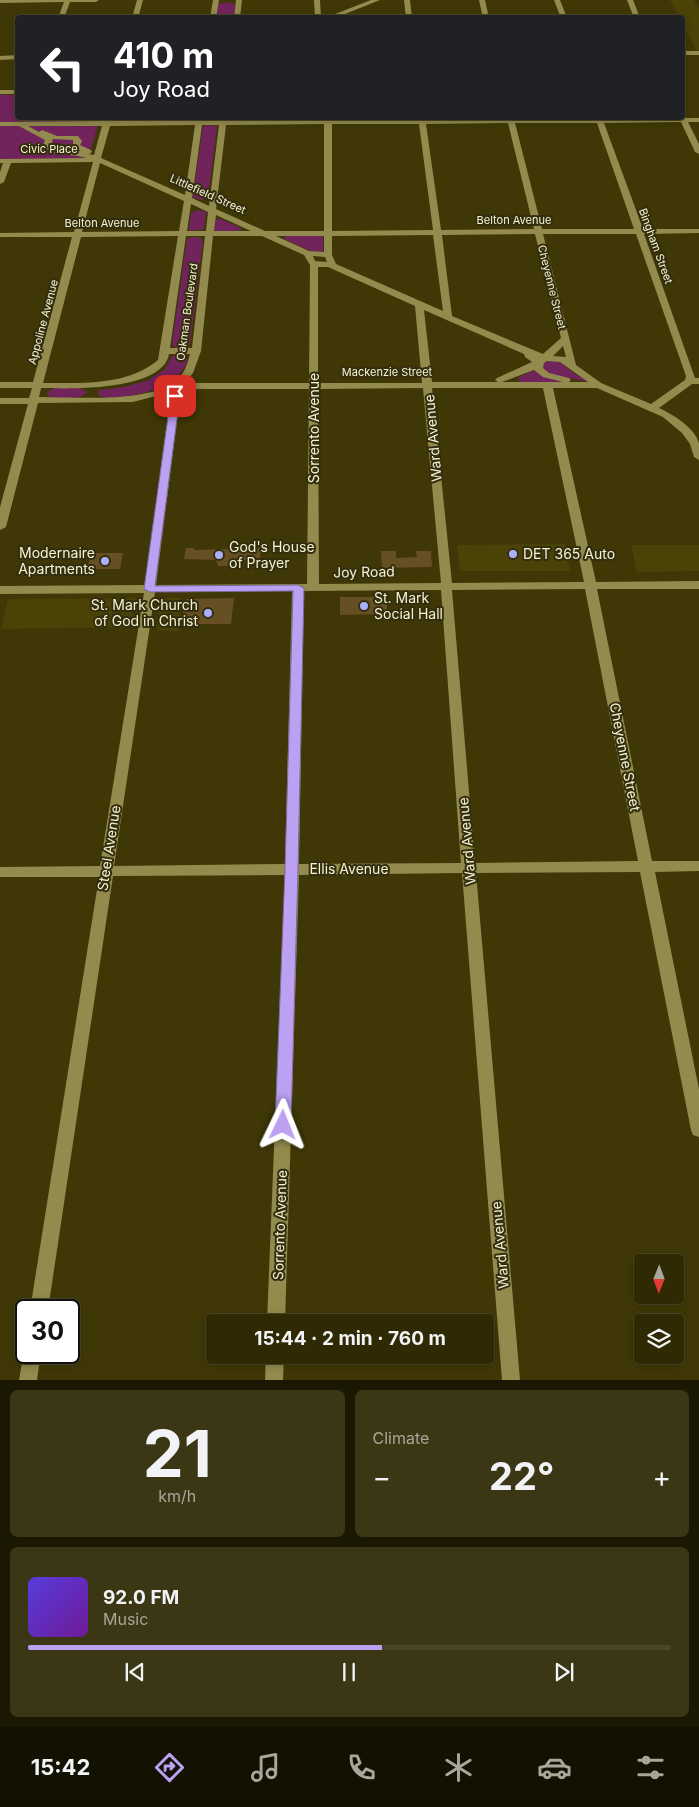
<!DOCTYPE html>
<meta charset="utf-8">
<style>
body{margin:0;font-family:Inter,sans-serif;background:#3b3613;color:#f1f3f6;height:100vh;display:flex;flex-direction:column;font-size:19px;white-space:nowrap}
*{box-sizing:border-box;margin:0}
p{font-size:16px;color:#a7a79a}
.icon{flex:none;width:28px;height:28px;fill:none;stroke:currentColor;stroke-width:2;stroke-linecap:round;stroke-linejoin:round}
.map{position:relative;height:1380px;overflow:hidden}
.drawer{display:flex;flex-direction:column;gap:10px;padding:10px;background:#1a1702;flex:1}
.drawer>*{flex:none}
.hud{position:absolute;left:15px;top:15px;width:670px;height:105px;border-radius:5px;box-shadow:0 2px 8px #0003,0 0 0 1px #4a4626;background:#202124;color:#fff;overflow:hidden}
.needle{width:32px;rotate:181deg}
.fabs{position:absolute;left:634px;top:1254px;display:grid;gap:10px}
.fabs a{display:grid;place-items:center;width:50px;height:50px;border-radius:5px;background:#2f2a04;box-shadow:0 2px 8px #0003,0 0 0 1px #4a4626;font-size:25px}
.speed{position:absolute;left:15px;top:1299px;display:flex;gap:10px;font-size:25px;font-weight:700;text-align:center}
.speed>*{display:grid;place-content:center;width:65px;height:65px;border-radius:50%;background:#2f2a04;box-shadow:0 2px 8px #0003,0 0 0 1px #4a4626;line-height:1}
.speed .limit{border:2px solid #111;border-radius:8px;background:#fff;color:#111}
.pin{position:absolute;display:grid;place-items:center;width:42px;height:42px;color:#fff;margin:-21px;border-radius:10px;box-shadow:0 2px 8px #0006}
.me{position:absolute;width:55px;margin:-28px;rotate:2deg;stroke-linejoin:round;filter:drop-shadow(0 0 4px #0008)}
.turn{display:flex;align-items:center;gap:18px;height:105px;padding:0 15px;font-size:22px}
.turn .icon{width:65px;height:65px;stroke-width:2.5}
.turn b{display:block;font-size:35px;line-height:42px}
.big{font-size:38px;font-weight:700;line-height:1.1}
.drawer .tile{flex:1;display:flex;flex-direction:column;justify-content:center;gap:8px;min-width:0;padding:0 18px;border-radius:8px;background:#3b3613}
.drawer .dial{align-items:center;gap:0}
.dial b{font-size:65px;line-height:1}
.song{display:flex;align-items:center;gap:15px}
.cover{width:60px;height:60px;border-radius:8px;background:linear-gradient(135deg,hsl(250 70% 55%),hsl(280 70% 35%))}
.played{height:5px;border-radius:2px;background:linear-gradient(90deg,#bca0f2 55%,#4a4626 55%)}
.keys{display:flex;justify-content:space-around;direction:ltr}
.heat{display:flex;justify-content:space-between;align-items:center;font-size:28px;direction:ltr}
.drawer .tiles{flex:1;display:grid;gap:10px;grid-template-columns:1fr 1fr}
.tile:last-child{grid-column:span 2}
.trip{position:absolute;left:206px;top:1314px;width:288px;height:50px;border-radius:5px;background:#2f2a04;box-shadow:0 2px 8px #0003,0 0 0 1px #4a4626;font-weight:700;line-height:50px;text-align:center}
.tab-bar{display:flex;height:80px;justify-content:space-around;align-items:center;background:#131102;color:#a7a79a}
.tab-bar .icon{width:35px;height:35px}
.tab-bar .on{color:#bca0f2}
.tab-bar b{font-size:22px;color:#f1f3f6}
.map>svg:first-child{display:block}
.built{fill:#4a4207}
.green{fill:#71245b}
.building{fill:#674f24}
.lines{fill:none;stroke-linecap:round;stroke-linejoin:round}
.minor{fill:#938a4d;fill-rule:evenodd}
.route{fill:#bca0f2;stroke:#7a689d}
.poi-dot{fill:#aab0fb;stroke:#332e0d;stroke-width:2}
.labels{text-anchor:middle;stroke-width:4;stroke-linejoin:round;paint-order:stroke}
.far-street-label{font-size:11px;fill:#f6f2d2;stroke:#332e0d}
.street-label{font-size:14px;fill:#f6f2d2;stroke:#332e0d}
.poi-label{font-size:14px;fill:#f6f2d2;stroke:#332e0d;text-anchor:start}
</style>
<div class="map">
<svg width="699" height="1380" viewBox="0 0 699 1380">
<rect width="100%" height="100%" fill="#3f3806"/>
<!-- built -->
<path class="built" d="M670 0H694L699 9V50H696L683 24 682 18 679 17Z
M565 544 570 571H460L457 545Z
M631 545H699V571L637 572Z
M135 598 131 627 1 629 8 599Z
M161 598H182L178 631H157Z"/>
<!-- green -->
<path class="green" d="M229 2 235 5 234 17 215 18 218 4Z
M0 95H17L18 118H100L91 149 82 159H0Z
M205 125 217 126 208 197 202 200 193 198V194L203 126Z
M198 210 205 211 206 213 204 229 191 231 189 230 191 213Z
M218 219H221L243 229 237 231 216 232 214 230 215 221Z
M285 236H321L323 237V252L315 253 286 240 284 238Z
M191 237H198L203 240 190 344 186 348H176L172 344 187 239Z
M179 354 187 355 188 359C181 386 145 394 121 397 113 398 105 399 98 395L99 390 124 387 147 381 164 370 172 356Z
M549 360C560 359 564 365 571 371 575 375 582 377 586 380L584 381 554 375 547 373 541 366Z
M535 370 539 373 572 383H521L519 381V377Z
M55 388H80L87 392C81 401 58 399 48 396L47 392Z"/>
<!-- building -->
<path class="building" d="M186 548H194V550L261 548 260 560H234L230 566H218L216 560 184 559Z
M381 551H396V558L417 557 416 551H431L432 567 382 568Z
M91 553H123L120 569H87Z
M340 597H387V614L340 615Z
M234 598 231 624H187L182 608 187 599Z"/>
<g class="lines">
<!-- minor -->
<path class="minor" d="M0 0H99L96 2H70L64 18H58L64 2 0 3Z
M137 0H143L138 18H132Z
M213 0H219L216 18H210Z
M236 0H242L240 18H234Z
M314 0H320L321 18H315Z
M371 0H380L335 18H325Z
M404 0H410L412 18H406Z
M479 0H485L489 18H483Z
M554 0H560L567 18H561Z
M627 0H633L640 18H634Z
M682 51H699V55H682Z
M18 55V59L0 60V56Z
M0 90H18V94H0Z
M682 115 686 118H699V122H688L699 144V154L695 152 681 122 604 123 643 229H699V233L644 234 695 378H699V384H692L659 408C672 414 696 428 699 444 699 449 699 455 699 460L694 457 690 444 682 433 663 417 597 388H553L596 582 699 581V589H597L652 861H699V871L655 872 699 1089V1137L693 1135 691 1130 640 872 476 873 520 1380H502L462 873 299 875 285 1322H267L285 875 113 876 48 1310H30L99 877H0V867L100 866 144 593 0 594V586L145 585 171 392 133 402 38 403 6 527 0 530V507L28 404H0V398H29L32 388H0V382H33L72 237H0V233L74 232 93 162 11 163 4 182 0 184V172L3 163H0V159L86 158C71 153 55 157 43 146L45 140 19 126H0V122L104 121 105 118H111V121H195V118H201L202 121H219L220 118H226V121L324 120 325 118H331L332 120 419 119V118H425L426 119 679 118H682ZM508 123 534 229 441 230 426 124ZM515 123H597L634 229H542ZM324 124V231H265L216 209 226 125ZM332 124H419L433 230 332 231ZM195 125 185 195 101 158 110 126ZM202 125H219L209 206 192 198ZM28 126H102L94 155 89 154 92 152 91 150 80 145 82 141 78 136H57L42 130 39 132ZM53 139 73 140V148L81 151 58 150 51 145ZM100 163 184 201 179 231 82 232ZM191 204 208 212 206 231H187ZM216 215 251 231H214ZM535 234 561 338 543 354 452 316 442 235ZM543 234H636L686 376 685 380 651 404 601 383 576 365ZM433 235 443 311 336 264 332 255V236ZM178 236 158 360C127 386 82 383 43 383L81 237ZM186 236H205L192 348H170ZM213 236H262L304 255 310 265 309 383H185L193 373 201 351ZM276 236H324V252L309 251ZM313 256 325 257 327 262 315 261ZM318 267H328L415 306 422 383H318ZM424 310 524 354 525 357 532 362 497 378 495 380 498 382H432ZM563 346 566 357 553 356ZM169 354H190C188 362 185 372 179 378 155 404 74 397 39 397L41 388C70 389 163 391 169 354ZM547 361 560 362 588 382H569L571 380 569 378 549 373 543 368 544 363ZM534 370 543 377 563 382H502ZM423 388 441 583 319 584 318 389ZM432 388H543L584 582 452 583ZM181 389H309L307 584 156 585ZM585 589 638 861 475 863 452 590ZM441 590 461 863 299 864 304 591ZM292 591 285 864 114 866 155 592Z
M25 1345 26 1352H41L37 1380H19Z
M266 1355H284L283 1380H265Z"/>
</g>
<!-- route -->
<path class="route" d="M175 393 180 396 155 586 298 585 304 588 298 869 291 1125 288 1130 283 1132 278 1130 275 1125 285 869 293 591 150 592 144 589 171 396Z"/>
<!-- markers -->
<g class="poi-dot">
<circle cx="513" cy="554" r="5"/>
<circle cx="219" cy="555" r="5"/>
<circle cx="105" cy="561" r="5"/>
<circle cx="364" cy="606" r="5"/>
<circle cx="208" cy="613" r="5"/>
</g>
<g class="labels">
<!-- far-street labels -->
<g class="far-street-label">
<text x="49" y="153">Civic Place</text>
<text transform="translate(208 194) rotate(24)" y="4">Littlefield Street</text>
<text x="514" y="224">Belton Avenue</text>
<text x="102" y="227">Belton Avenue</text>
<text transform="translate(656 246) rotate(70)" y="4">Bingham Street</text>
<text transform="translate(552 287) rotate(76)" y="4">Cheyenne Street</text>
<text transform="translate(187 312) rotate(-82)" y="4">Oakman Boulevard</text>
<text transform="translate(43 322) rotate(-75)" y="4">Appoline Avenue</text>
<text x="387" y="376">Mackenzie Street</text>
</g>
<!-- street labels -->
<g class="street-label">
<text transform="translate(314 428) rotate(-90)" y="5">Sorrento Avenue</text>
<text transform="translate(433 438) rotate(-95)" y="5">Ward Avenue</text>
<text transform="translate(364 572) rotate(-1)" y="5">Joy Road</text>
<text transform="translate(625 757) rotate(79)" y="5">Cheyenne Street</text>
<text transform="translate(467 841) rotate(-95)" y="5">Ward Avenue</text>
<text transform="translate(109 848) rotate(-81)" y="5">Steel Avenue</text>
<text x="349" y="874">Ellis Avenue</text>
<text transform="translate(280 1225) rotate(-88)" y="5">Sorrento Avenue</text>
<text transform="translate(500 1245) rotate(-95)" y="5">Ward Avenue</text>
</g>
<!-- poi labels -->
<g class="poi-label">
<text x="229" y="552">God's House<tspan x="229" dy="16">of Prayer</tspan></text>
<text x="95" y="558" text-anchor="end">Modernaire<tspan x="95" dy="16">Apartments</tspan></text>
<text x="523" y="559">DET 365 Auto</text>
<text x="374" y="603">St. Mark<tspan x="374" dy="16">Social Hall</tspan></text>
<text x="198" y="610" text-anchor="end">St. Mark Church<tspan x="198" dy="16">of God in Christ</tspan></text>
</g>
</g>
</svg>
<div class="fabs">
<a><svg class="needle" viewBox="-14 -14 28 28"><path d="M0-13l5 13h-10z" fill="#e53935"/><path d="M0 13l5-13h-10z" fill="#a7a79a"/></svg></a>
<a><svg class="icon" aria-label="layers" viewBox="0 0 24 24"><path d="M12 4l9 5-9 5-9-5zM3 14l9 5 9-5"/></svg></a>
</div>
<div class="speed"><div class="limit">30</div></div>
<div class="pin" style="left:175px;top:396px;background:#d93025"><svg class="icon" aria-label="arrive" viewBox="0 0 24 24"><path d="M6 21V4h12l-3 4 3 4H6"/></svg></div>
<svg class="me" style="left:283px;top:1125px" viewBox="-20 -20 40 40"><path d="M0-17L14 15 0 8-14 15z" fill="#bca0f2" stroke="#fff" stroke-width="4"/></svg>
<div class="trip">15:44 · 2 min · 760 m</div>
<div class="hud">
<div class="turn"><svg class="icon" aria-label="left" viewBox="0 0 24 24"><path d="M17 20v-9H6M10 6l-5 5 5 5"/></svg><div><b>410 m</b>Joy Road</div></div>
</div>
</div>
<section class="drawer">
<div class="tiles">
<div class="tile dial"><b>21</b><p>km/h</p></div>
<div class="tile"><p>Climate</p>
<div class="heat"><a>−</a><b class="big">22°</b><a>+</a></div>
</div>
<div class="tile">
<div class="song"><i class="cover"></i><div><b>92.0 FM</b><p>Music</p></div></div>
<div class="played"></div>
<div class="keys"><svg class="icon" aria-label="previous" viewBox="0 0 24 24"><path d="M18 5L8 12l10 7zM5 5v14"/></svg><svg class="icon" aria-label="pause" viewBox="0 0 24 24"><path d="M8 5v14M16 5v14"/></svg><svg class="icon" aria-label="next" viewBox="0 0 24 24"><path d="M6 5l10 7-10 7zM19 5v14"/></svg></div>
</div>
</div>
</section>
<nav class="tab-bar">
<b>15:42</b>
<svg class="icon on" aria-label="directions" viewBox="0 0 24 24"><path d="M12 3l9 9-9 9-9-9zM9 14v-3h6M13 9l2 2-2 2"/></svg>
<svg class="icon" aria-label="music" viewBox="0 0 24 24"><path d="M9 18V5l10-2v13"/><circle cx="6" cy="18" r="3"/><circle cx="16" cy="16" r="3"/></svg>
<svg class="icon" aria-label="phone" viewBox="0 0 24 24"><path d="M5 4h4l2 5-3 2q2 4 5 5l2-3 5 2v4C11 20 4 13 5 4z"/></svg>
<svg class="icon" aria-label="climate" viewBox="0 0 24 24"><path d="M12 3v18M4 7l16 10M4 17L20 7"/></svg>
<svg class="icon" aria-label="car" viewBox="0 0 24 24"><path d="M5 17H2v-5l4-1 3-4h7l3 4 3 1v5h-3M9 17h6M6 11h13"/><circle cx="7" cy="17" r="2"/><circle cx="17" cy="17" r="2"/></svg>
<svg class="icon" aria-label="filters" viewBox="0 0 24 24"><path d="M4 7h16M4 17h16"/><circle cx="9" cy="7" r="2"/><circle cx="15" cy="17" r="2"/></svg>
</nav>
